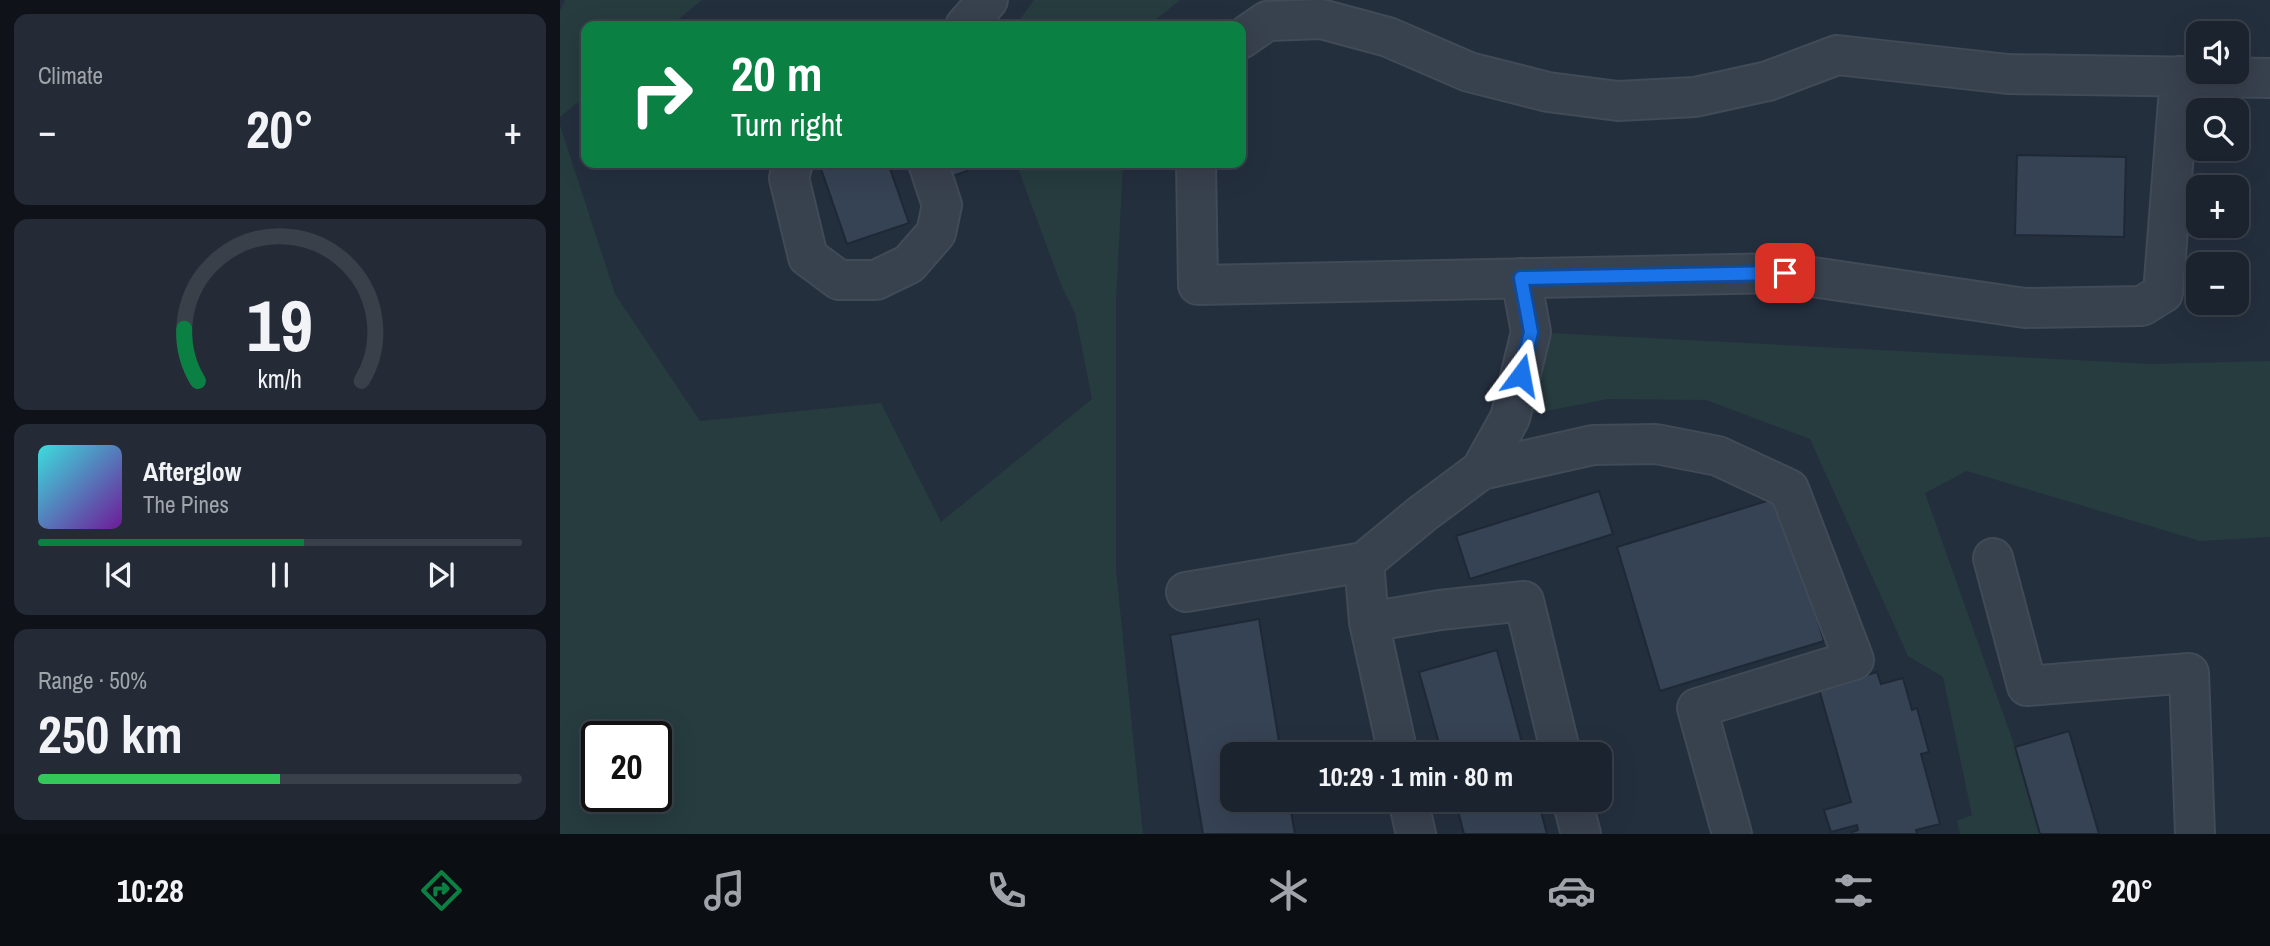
<!DOCTYPE html>
<meta charset="utf-8">
<style>
body{margin:0;font-family:"Archivo Narrow",sans-serif;background:#242b36;color:#f1f3f6;height:100vh;display:flex;flex-direction:column;font-size:26px;white-space:nowrap}
*{box-sizing:border-box;margin:0}
p{font-size:23px;color:#a0a4aa}
.icon{flex:none;width:38px;height:38px;fill:none;stroke:currentColor;stroke-width:2;stroke-linecap:round;stroke-linejoin:round}
.map{position:relative;flex:1;overflow:hidden}
.side{display:flex;flex-direction:column;gap:14px;padding:14px;background:#0f1319;width:560px}
.side>*{flex:none}
.top-card{position:absolute;left:21px;top:21px;width:665px;height:147px;border-radius:14px;box-shadow:0 7px 28px #0002,0 0 0 2px #39404a;background:#0b8043;color:#fff;overflow:hidden}
.controls{position:absolute;left:1626px;top:21px;display:grid;gap:14px}
.controls a{display:grid;place-items:center;width:63px;height:63px;border-radius:14px;background:#1b232e;box-shadow:0 7px 28px #0002,0 0 0 2px #39404a;font-size:35px}
.speed{position:absolute;left:21px;top:721px;display:flex;gap:14px;font-size:35px;font-weight:700;text-align:center}
.speed>*{display:grid;place-content:center;width:91px;height:91px;border-radius:50%;background:#1b232e;box-shadow:0 7px 28px #0002,0 0 0 2px #39404a;line-height:1}
.speed .limit{border:4px solid #111;border-radius:10px;background:#fff;color:#111}
.pin{position:absolute;display:grid;place-items:center;width:60px;height:60px;color:#fff;margin:-30px;border-radius:14px;box-shadow:0 4px 10px #0006}
.me{position:absolute;width:77px;margin:-38px;rotate:13deg;stroke-linejoin:round;filter:drop-shadow(0 0 5px #0008)}
.turn{display:flex;align-items:center;gap:24px;height:147px;padding:0 35px;font-size:32px}
.turn .icon{width:91px;height:91px;stroke-width:2.5}
.turn b{display:block;font-size:49px;line-height:60px}
.big{font-size:52px;font-weight:700;line-height:1.1}
.side .tile{flex:1;display:flex;flex-direction:column;justify-content:center;gap:10px;min-width:0;padding:0 24px;border-radius:14px;background:#242b36}
.side .dial{align-items:center;gap:0}
.dial svg{height:182px;overflow:visible;fill:none;stroke:#39404a;stroke-width:7;stroke-linecap:round;text-anchor:middle}
.dial text{fill:#f1f3f6;stroke:none}
.song{display:flex;align-items:center;gap:21px}
.cover{width:84px;height:84px;border-radius:10px;background:linear-gradient(135deg,hsl(180 70% 55%),hsl(280 70% 35%))}
.played{height:7px;border-radius:4px;background:linear-gradient(90deg,#0b8043 55%,#39404a 55%)}
.keys{display:flex;justify-content:space-around;direction:ltr}
.heat{display:flex;justify-content:space-between;align-items:center;font-size:38px;direction:ltr}
.charge{height:10px;border-radius:5px;background:linear-gradient(90deg,#34c759 50%,#39404a 0)}
.trip{position:absolute;left:660px;top:742px;width:392px;height:70px;border-radius:14px;background:#1b232e;box-shadow:0 7px 28px #0002,0 0 0 2px #39404a;font-weight:700;line-height:70px;text-align:center}
.tab-bar{display:flex;height:112px;justify-content:space-around;align-items:center;background:#0b0e12;color:#a0a4aa}
.tab-bar .icon{width:49px;height:49px}
.tab-bar .selected{color:#0b8043}
.tab-bar b{font-size:32px;color:#f1f3f6}
main{display:flex;flex:1;min-height:0}
.map>svg:first-child{display:block}
.green{fill:#263c3f;fill-rule:evenodd}
.building{fill:#364354;stroke:#1f2835;stroke-width:2}
.lines{fill:none;stroke-linecap:round;stroke-linejoin:round}
.minor-casing{stroke:#414a57;stroke-width:42}
.minor{stroke:#38414e;stroke-width:38}
.route-casing{stroke:#114b97;stroke-width:18}
.route{stroke:#1a73e8;stroke-width:12}
</style>
<main>
<section class="side">
<div class="tile"><p>Climate</p>
<div class="heat"><a>−</a><b class="big">20°</b><a>+</a></div>
</div>
<div class="tile dial"><svg viewBox="0 0 100 80">
<path d="M14 69A42 42 0 1 1 86 69"/>
<path d="M14 69A42 42 0 0 1 8 46" stroke="#0b8043"/>
<text x="50" y="56" font-size="32" font-weight="700">19</text>
<text x="50" y="72" font-size="11">km/h</text>
</svg></div>
<div class="tile">
<div class="song"><i class="cover"></i><div><b>Afterglow</b><p>The Pines</p></div></div>
<div class="played"></div>
<div class="keys"><svg class="icon" aria-label="previous" viewBox="0 0 24 24"><path d="M18 5L8 12l10 7zM5 5v14"/></svg><svg class="icon" aria-label="pause" viewBox="0 0 24 24"><path d="M8 5v14M16 5v14"/></svg><svg class="icon" aria-label="next" viewBox="0 0 24 24"><path d="M6 5l10 7-10 7zM19 5v14"/></svg></div>
</div>
<div class="tile"><p>Range · 50%</p><b class="big">250 km</b><div class="charge"></div></div>
</section>
<div class="map">
<svg width="1710" height="834" viewBox="0 0 1710 834">
<rect width="100%" height="100%" fill="#242f3e"/>
<!-- green -->
<path class="green" d="M5 0H142L110 26H26V96L0 117V11Z
M474 0H620L588 26H455Z
M0 125 55 294 140 421 321 403 381 522 532 399 515 313 502 287 456 163H563L556 302V570L583 834H0ZM37 737H96V796H37Z
M971 332 1591 364 1710 361V537L1640 541 1407 471 1365 493 1455 747 1480 834H1400L1397 821 1412 815 1383 677 1348 656 1250 439 1146 400 1048 399 950 418Z"/>
<!-- building -->
<path class="building" d="M1457 155 1566 157 1564 237 1455 235Z
M259 163H328L349 223 287 244Z
M389 163H404L407 171 393 176Z
M1039 491 1053 534 910 579 896 536Z
M1220 497 1264 641 1100 691 1057 547Z
M699 619 721 754H672V800H729L735 834H643L610 635Z
M937 650 965 754H882L859 672Z
M1317 672 1321 684 1343 678 1352 710 1357 708 1369 752 1361 754 1380 824 1356 830 1357 834H1292V832L1298 830 1297 825 1271 832 1264 810 1291 802 1259 689Z
M1509 731 1539 834H1480L1455 747Z
M895 800H978L987 834H904Z"/>
<g class="lines">
<!-- minor casing -->
<g class="minor-casing">
<path id="minor" d="M405 26 428 0
M681 39 707 21 761 19 828 37 909 72 988 92 1058 101 1135 97 1208 81 1277 55 1448 74 1710 78
M233 163 229 178 248 257 279 280H316L349 264 376 233 382 205 368 163
M636 163 638 285 1225 273 1465 308 1582 306 1603 293 1620 76
M961 278 971 332 950 418 921 470 862 514 804 562 809 622 880 610 964 601 1001 754
M921 470 1033 445 1096 444 1158 456 1229 489 1294 660 1137 708 1172 834
M1433 558 1467 686 1629 673 1635 834
M626 592 804 562
M809 622 838 754
M848 800 856 834
M1012 800 1021 834"/>
</g>
<!-- minor -->
<use href="#minor" class="minor"/>
</g>
<g class="lines">
<!-- route casing -->
<g class="route-casing">
<path id="route" d="M961 375 971 332 961 278 1225 273"/>
</g>
<!-- route -->
<use href="#route" class="route"/>
</g>
</svg>
<div class="controls">
<a><svg class="icon" aria-label="sound" viewBox="0 0 24 24"><path d="M4 9h4l5-4v14l-5-4H4zM17 9q2 3 0 6"/></svg></a>
<a><svg class="icon" aria-label="search" viewBox="0 0 24 24"><circle cx="10" cy="10" r="6"/><path d="M15 15l6 6"/></svg></a>
<a>+</a>
<a>−</a>
</div>
<div class="speed"><div class="limit">20</div></div>
<div class="pin" style="left:1225px;top:273px;background:#d93025"><svg class="icon" aria-label="arrive" viewBox="0 0 24 24"><path d="M6 21V4h12l-3 4 3 4H6"/></svg></div>
<svg class="me" style="left:961px;top:375px" viewBox="-20 -20 40 40"><path d="M0-17L14 15 0 8-14 15z" fill="#1a73e8" stroke="#fff" stroke-width="4"/></svg>
<div class="trip">10:29 · 1 min · 80 m</div>
<div class="top-card">
<div class="turn"><svg class="icon" aria-label="right" viewBox="0 0 24 24"><path d="M7 20v-9h11M14 6l5 5-5 5"/></svg><div><b>20 m</b>Turn right</div></div>
</div>
</div>
</main>
<nav class="tab-bar">
<b>10:28</b>
<svg class="icon selected" aria-label="directions" viewBox="0 0 24 24"><path d="M12 3l9 9-9 9-9-9zM9 14v-3h6M13 9l2 2-2 2"/></svg>
<svg class="icon" aria-label="music" viewBox="0 0 24 24"><path d="M9 18V5l10-2v13"/><circle cx="6" cy="18" r="3"/><circle cx="16" cy="16" r="3"/></svg>
<svg class="icon" aria-label="phone" viewBox="0 0 24 24"><path d="M5 4h4l2 5-3 2q2 4 5 5l2-3 5 2v4C11 20 4 13 5 4z"/></svg>
<svg class="icon" aria-label="climate" viewBox="0 0 24 24"><path d="M12 3v18M4 7l16 10M4 17L20 7"/></svg>
<svg class="icon" aria-label="car" viewBox="0 0 24 24"><path d="M5 17H2v-5l4-1 3-4h7l3 4 3 1v5h-3M9 17h6M6 11h13"/><circle cx="7" cy="17" r="2"/><circle cx="17" cy="17" r="2"/></svg>
<svg class="icon" aria-label="filters" viewBox="0 0 24 24"><path d="M4 7h16M4 17h16"/><circle cx="9" cy="7" r="2"/><circle cx="15" cy="17" r="2"/></svg>
<b>20°</b>
</nav>
